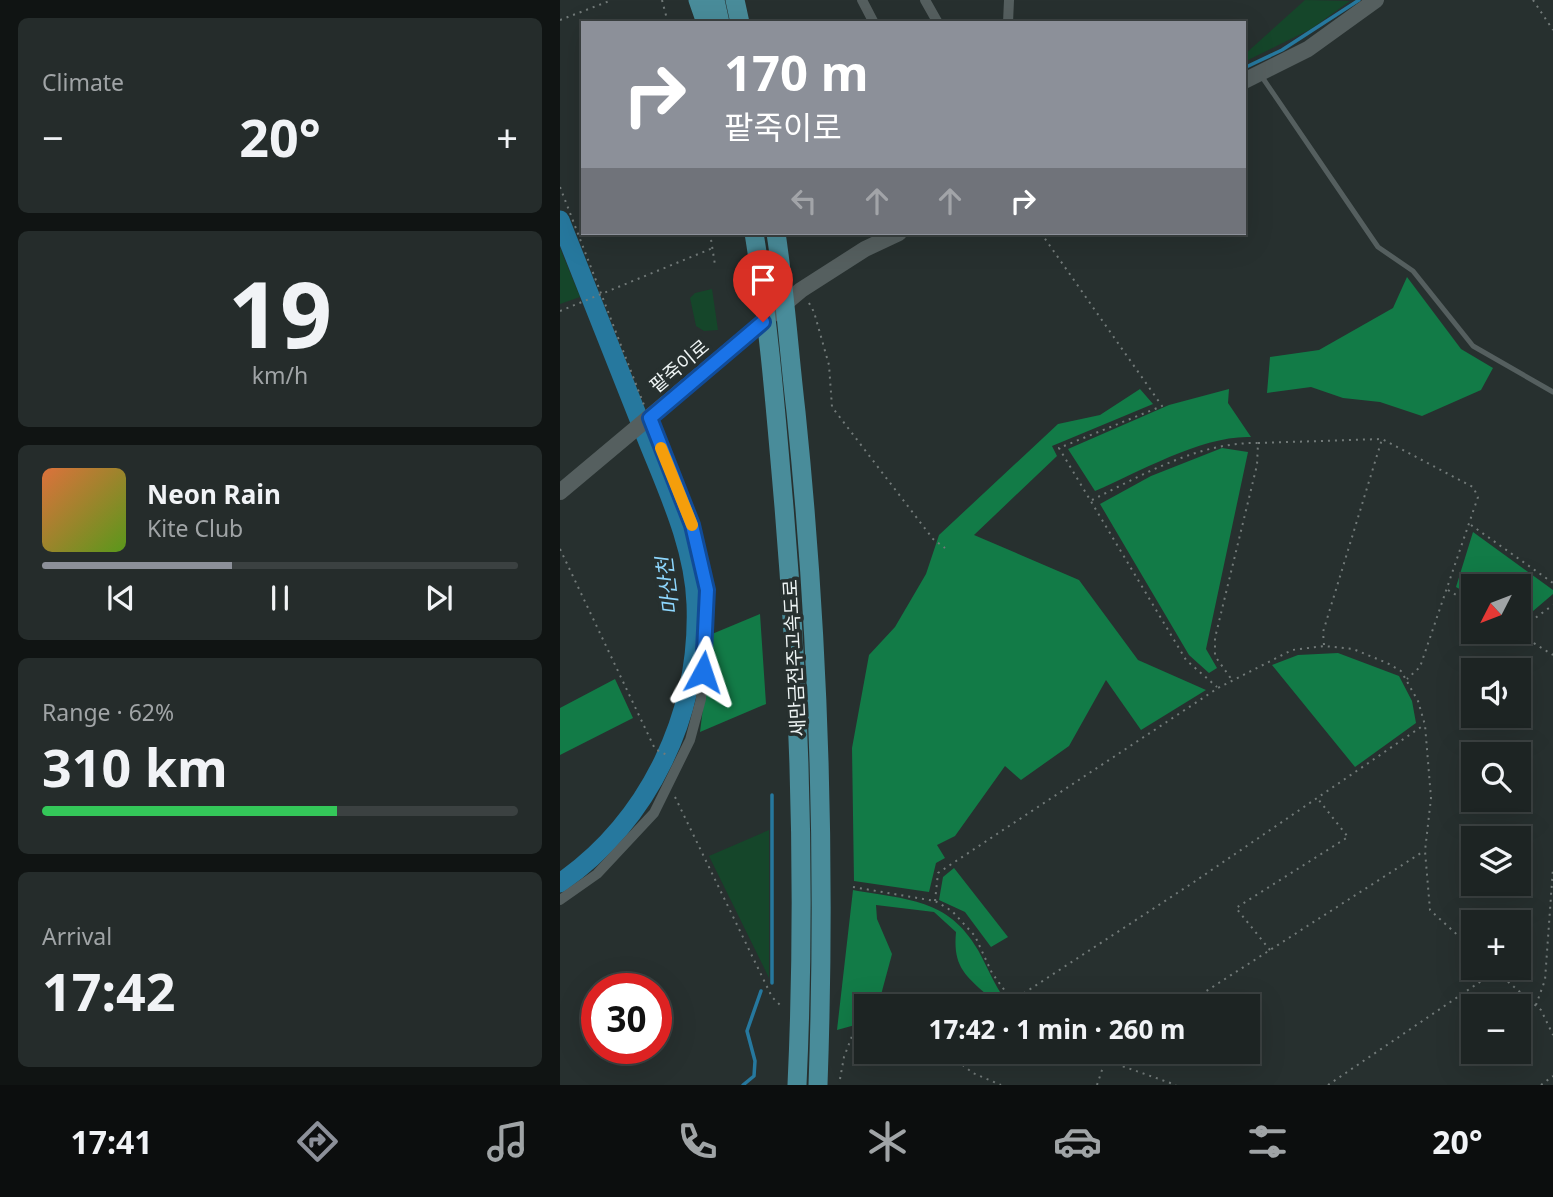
<!DOCTYPE html>
<meta charset="utf-8">
<style>
body{margin:0;font-family:"Noto Sans","Noto Sans KR",sans-serif;background:#252c2b;color:#f1f3f6;height:100vh;display:flex;flex-direction:column;font-size:26px;white-space:nowrap}
*{box-sizing:border-box;margin:0}
p{font-size:23px;color:#a0a4a6}
.icon{flex:none;width:38px;height:38px;fill:none;stroke:currentColor;stroke-width:2;stroke-linecap:round;stroke-linejoin:round}
.map{position:relative;flex:1;overflow:hidden}
.drawer{display:flex;flex-direction:column;gap:18px;padding:18px;background:#101413;width:560px}
.drawer>*{flex:none}
.top-card{position:absolute;left:21px;top:21px;width:665px;height:214px;border-radius:0px;box-shadow:0 7px 28px #0002,0 0 0 2px #3b4141;background:#8c9099;color:#fff;overflow:hidden}
.needle{width:46px;rotate:228deg}
.controls{position:absolute;left:901px;top:574px;display:grid;gap:14px}
.controls a{display:grid;place-items:center;width:70px;height:70px;border-radius:0px;background:#1d2423;box-shadow:0 7px 28px #0002,0 0 0 2px #3b4141;font-size:35px}
.speed{position:absolute;left:21px;top:973px;display:flex;gap:14px;font-size:35px;font-weight:700;text-align:center}
.speed>*{display:grid;place-content:center;width:91px;height:91px;border-radius:50%;background:#1d2423;box-shadow:0 7px 28px #0002,0 0 0 2px #3b4141;line-height:1}
.speed .limit{border:10px solid #d22;background:#fff;color:#111}
.pin{position:absolute;display:grid;place-items:center;width:60px;height:60px;color:#fff;margin:-72px -30px;border-radius:50% 50% 50% 0;rotate:-45deg;box-shadow:0 0 7px #0007}
.pin .icon{rotate:45deg}
.me{position:absolute;width:77px;margin:-38px;rotate:5deg;stroke-linejoin:round;filter:drop-shadow(0 0 5px #0008)}
.turn{display:flex;align-items:center;gap:24px;height:147px;padding:0 28px;font-size:32px}
.turn .icon{width:91px;height:91px;stroke-width:2.5}
.turn b{display:block;font-size:49px;line-height:60px}
.lanes{display:flex;align-items:center;height:66px;padding:0 28px;background:#0003;justify-content:center;gap:35px;direction:ltr}
.lanes .off{opacity:.35}
.big{font-size:52px;font-weight:700;line-height:1.1}
.drawer .tile{flex:1;display:flex;flex-direction:column;justify-content:center;gap:10px;min-width:0;padding:0 24px;border-radius:10px;background:#252c2b}
.drawer .dial{align-items:center;gap:0}
.dial b{font-size:91px;line-height:1}
.song{display:flex;align-items:center;gap:21px}
.cover{width:84px;height:84px;border-radius:10px;background:linear-gradient(135deg,hsl(20 70% 55%),hsl(90 70% 35%))}
.played{height:7px;border-radius:4px;background:linear-gradient(90deg,#8c9099 40%,#3b4141 40%)}
.keys{display:flex;justify-content:space-around;direction:ltr}
.heat{display:flex;justify-content:space-between;align-items:center;font-size:38px;direction:ltr}
.charge{height:10px;border-radius:5px;background:linear-gradient(90deg,#34c759 62%,#3b4141 0)}
.trip{position:absolute;left:294px;top:994px;width:406px;height:70px;border-radius:0px;background:#1d2423;box-shadow:0 7px 28px #0002,0 0 0 2px #3b4141;font-weight:700;line-height:70px;text-align:center}
.tabs{display:flex;height:112px;justify-content:space-around;align-items:center;background:#0c0e0e;color:#a0a4a6}
.tabs .icon{width:49px;height:49px}
.tabs .selected{color:#8c9099}
.tabs b{font-size:32px;color:#f1f3f6}
main{display:flex;flex:1;min-height:0}
.map>svg:first-child{display:block}
.green{fill:#15462a}
.forest{fill:#127b47}
.lines{fill:none;stroke-linecap:round;stroke-linejoin:round}
.stream{stroke:#26789e;stroke-width:3.5}
.river{stroke:#26789e;stroke-width:19}
.path{stroke:#727a79;stroke-width:2;stroke-dasharray:2 5;stroke-linecap:butt}
.lane{stroke:#555f5f;stroke-width:5}
.street{stroke:#555f5f;stroke-width:10}
.secondary{stroke:#555f5f;stroke-width:16}
.highway{stroke:#498c9a;stroke-width:19}
.route-casing{stroke:#114b97;stroke-width:18}
.route{stroke:#1a73e8;stroke-width:12}
.slow{stroke:#f59e0b;stroke-width:12}
.labels{text-anchor:middle;stroke-width:7;stroke-linejoin:round;paint-order:stroke}
.street-label{font-size:19px;fill:#eef4f4;stroke:#27302f}
.water-label{font-size:21px;font-style:italic;fill:#8ed7fe;stroke:#27302f}
</style>
<main>
<section class="drawer">
<div class="tile"><p>Climate</p>
<div class="heat"><a>−</a><b class="big">20°</b><a>+</a></div>
</div>
<div class="tile dial"><b>19</b><p>km/h</p></div>
<div class="tile">
<div class="song"><i class="cover"></i><div><b>Neon Rain</b><p>Kite Club</p></div></div>
<div class="played"></div>
<div class="keys"><svg class="icon" aria-label="previous" viewBox="0 0 24 24"><path d="M18 5L8 12l10 7zM5 5v14"/></svg><svg class="icon" aria-label="pause" viewBox="0 0 24 24"><path d="M8 5v14M16 5v14"/></svg><svg class="icon" aria-label="next" viewBox="0 0 24 24"><path d="M6 5l10 7-10 7zM19 5v14"/></svg></div>
</div>
<div class="tile"><p>Range · 62%</p><b class="big">310 km</b><div class="charge"></div></div>
<div class="tile"><p>Arrival</p><b class="big">17:42</b></div>
</section>
<div class="map">
<svg width="993" height="1085" viewBox="0 0 993 1085">
<rect width="100%" height="100%" fill="#27302f"/>
<!-- green -->
<path class="green" d="M745 0 790 1 751 29 684 62V55Z
M0 248 20 297 0 304Z
M152 289 158 330 144 331 136 326 130 298 135 293Z
M209 830V978L149 856Z"/>
<!-- forest -->
<path class="forest" d="M847 277 901 349 933 368 921 390 862 416 820 402 783 398 751 387 707 393 710 357 759 350 833 308Z
M580 389 593 404 492 446 497 456 414 535 519 580 578 660 646 690 581 730 546 680 509 746 461 780 445 766 395 836 377 845 385 858 376 863 369 892 294 881 292 748 309 655 335 627 366 574 379 535 498 424 540 415Z
M669 389 668 403 691 437C643 435 579 472 535 491L508 449 609 405Z
M662 448 688 452 646 649 657 668 649 673 629 655 540 504 591 476Z
M913 532 993 590V594L959 623V586H914L913 597 896 587Z
M200 614 206 704 140 732 152 634Z
M778 653 839 676 852 701 856 723 795 767 712 665 738 655Z
M55 679 73 718 0 755V708Z
M394 868 448 937 431 947 405 912 379 900 383 877Z
M293 890C347 900 388 898 418 950 428 968 437 991 450 1006 439 1006 435 1000 426 994 403 974 393 964 396 932L374 912 316 905 317 919 332 954 318 1006H306V1022L277 1030Z"/>
<g class="lines">
<!-- stream -->
<path class="stream" d="M684 68 722 50 799 0
M212 983V795
M183 1085 194 1076 195 1061 187 1031 201 991"/>
<!-- river -->
<path class="river" d="M0 220C29 292 57 365 86 437 107 490 134 546 136 604 140 714 90 820 0 883"/>
<!-- path -->
<path class="path" d="M102 0 108 23
M973 0 993 30
M0 20 52 0
M0 187 84 405
M150 233 155 265
M481 233 602 406 499 448 626 660 657 687
M249 303 254 312 269 365 272 407 373 539 385 548
M0 311 153 248
M698 443 822 439 913 487 918 497 860 667 847 679
M532 500C584 474 639 442 698 443L697 465 655 638V656L672 680
M911 525 993 583
M0 549 95 749 109 756
M888 590 914 606
M959 630 993 605
M956 632 993 655
M764 645 763 632 822 439
M115 797 212 997 222 1007
M293 887 375 901 392 911 415 936 432 973 456 1006
M375 901 378 873 658 688 732 650 764 646 793 649 827 663 841 671 858 701 865 725 871 798 865 851 870 910 914 950
M710 950 676 908 788 837 758 799
M932 968 981 1010 993 1035
M452 1001 634 882 864 725
M976 1005 985 980 993 868
M623 1006 864 851
M386 1052 413 1073 441 1085
M531 1052 545 1060 616 1085
M542 1058 552 1052
M280 1079 284 1057 294 1031 306 1029
M537 1085 545 1061
M768 1085 936 971
M981 1085 993 1076"/>
<!-- lane -->
<path class="lane" d="M700 74 818 247 853 271 913 346 993 392"/>
<!-- street -->
<path class="street" d="M302 0 314 23
M365 0 378 23
M448 23 449 0
M0 900 37 874 94 813 130 740 141 699 147 591 132 525 90 418"/>
<!-- secondary -->
<path class="secondary" d="M684 81 748 49 816 0
M0 492 241 290 305 249 339 233"/>
<!-- highway -->
<path class="highway" d="M138 0 146 23
M155 0 160 23
M175 0 180 23
M194 233C209 324 216 415 224 507 240 699 246 892 237 1085
M216 233C225 292 229 352 236 412 259 636 266 860 258 1085"/>
</g>
<g class="lines">
<!-- route casing -->
<g class="route-casing">
<path id="route" d="M143 672 147 590 132 525 90 418 203 322"/>
</g>
<!-- route -->
<use href="#route" class="route"/>
<!-- slow -->
<path class="slow" d="M101 448 132 525"/>
</g>
<g class="labels">
<!-- street labels -->
<g class="street-label">
<text transform="translate(119 366) rotate(-40)" y="7">팥죽이로</text>
<text transform="translate(234 658) rotate(-93)" y="7">새만금전주고속도로</text>
</g>
<!-- water labels -->
<g class="water-label">
<text transform="translate(108 586) rotate(-97)" y="7">마산천</text>
</g>
</g>
</svg>
<div class="controls">
<a><svg class="needle" viewBox="-14 -14 28 28"><path d="M0-13l5 13h-10z" fill="#e53935"/><path d="M0 13l5-13h-10z" fill="#a0a4a6"/></svg></a>
<a><svg class="icon" aria-label="sound" viewBox="0 0 24 24"><path d="M4 9h4l5-4v14l-5-4H4zM17 9q2 3 0 6"/></svg></a>
<a><svg class="icon" aria-label="search" viewBox="0 0 24 24"><circle cx="10" cy="10" r="6"/><path d="M15 15l6 6"/></svg></a>
<a><svg class="icon" aria-label="layers" viewBox="0 0 24 24"><path d="M12 4l9 5-9 5-9-5zM3 14l9 5 9-5"/></svg></a>
<a>+</a>
<a>−</a>
</div>
<div class="speed"><div class="limit">30</div></div>
<div class="pin" style="left:203px;top:322px;background:#d93025"><svg class="icon" aria-label="arrive" viewBox="0 0 24 24"><path d="M6 21V4h12l-3 4 3 4H6"/></svg></div>
<svg class="me" style="left:143px;top:672px" viewBox="-20 -20 40 40"><path d="M0-17L14 15 0 8-14 15z" fill="#1a73e8" stroke="#fff" stroke-width="4"/></svg>
<div class="trip">17:42 · 1 min · 260 m</div>
<div class="top-card">
<div class="turn"><svg class="icon" aria-label="right" viewBox="0 0 24 24"><path d="M7 20v-9h11M14 6l5 5-5 5"/></svg><div><b>170 m</b>팥죽이로</div></div>
<div class="lanes"><svg class="icon off" aria-label="left" viewBox="0 0 24 24"><path d="M17 20v-9H6M10 6l-5 5 5 5"/></svg><svg class="icon off" aria-label="ahead" viewBox="0 0 24 24"><path d="M12 20V5M6 11l6-6 6 6"/></svg><svg class="icon off" aria-label="ahead" viewBox="0 0 24 24"><path d="M12 20V5M6 11l6-6 6 6"/></svg><svg class="icon" aria-label="right" viewBox="0 0 24 24"><path d="M7 20v-9h11M14 6l5 5-5 5"/></svg></div>
</div>
</div>
</main>
<nav class="tabs">
<b>17:41</b>
<svg class="icon selected" aria-label="directions" viewBox="0 0 24 24"><path d="M12 3l9 9-9 9-9-9zM9 14v-3h6M13 9l2 2-2 2"/></svg>
<svg class="icon" aria-label="music" viewBox="0 0 24 24"><path d="M9 18V5l10-2v13"/><circle cx="6" cy="18" r="3"/><circle cx="16" cy="16" r="3"/></svg>
<svg class="icon" aria-label="phone" viewBox="0 0 24 24"><path d="M5 4h4l2 5-3 2q2 4 5 5l2-3 5 2v4C11 20 4 13 5 4z"/></svg>
<svg class="icon" aria-label="climate" viewBox="0 0 24 24"><path d="M12 3v18M4 7l16 10M4 17L20 7"/></svg>
<svg class="icon" aria-label="car" viewBox="0 0 24 24"><path d="M5 17H2v-5l4-1 3-4h7l3 4 3 1v5h-3M9 17h6M6 11h13"/><circle cx="7" cy="17" r="2"/><circle cx="17" cy="17" r="2"/></svg>
<svg class="icon" aria-label="filters" viewBox="0 0 24 24"><path d="M4 7h16M4 17h16"/><circle cx="9" cy="7" r="2"/><circle cx="15" cy="17" r="2"/></svg>
<b>20°</b>
</nav>
